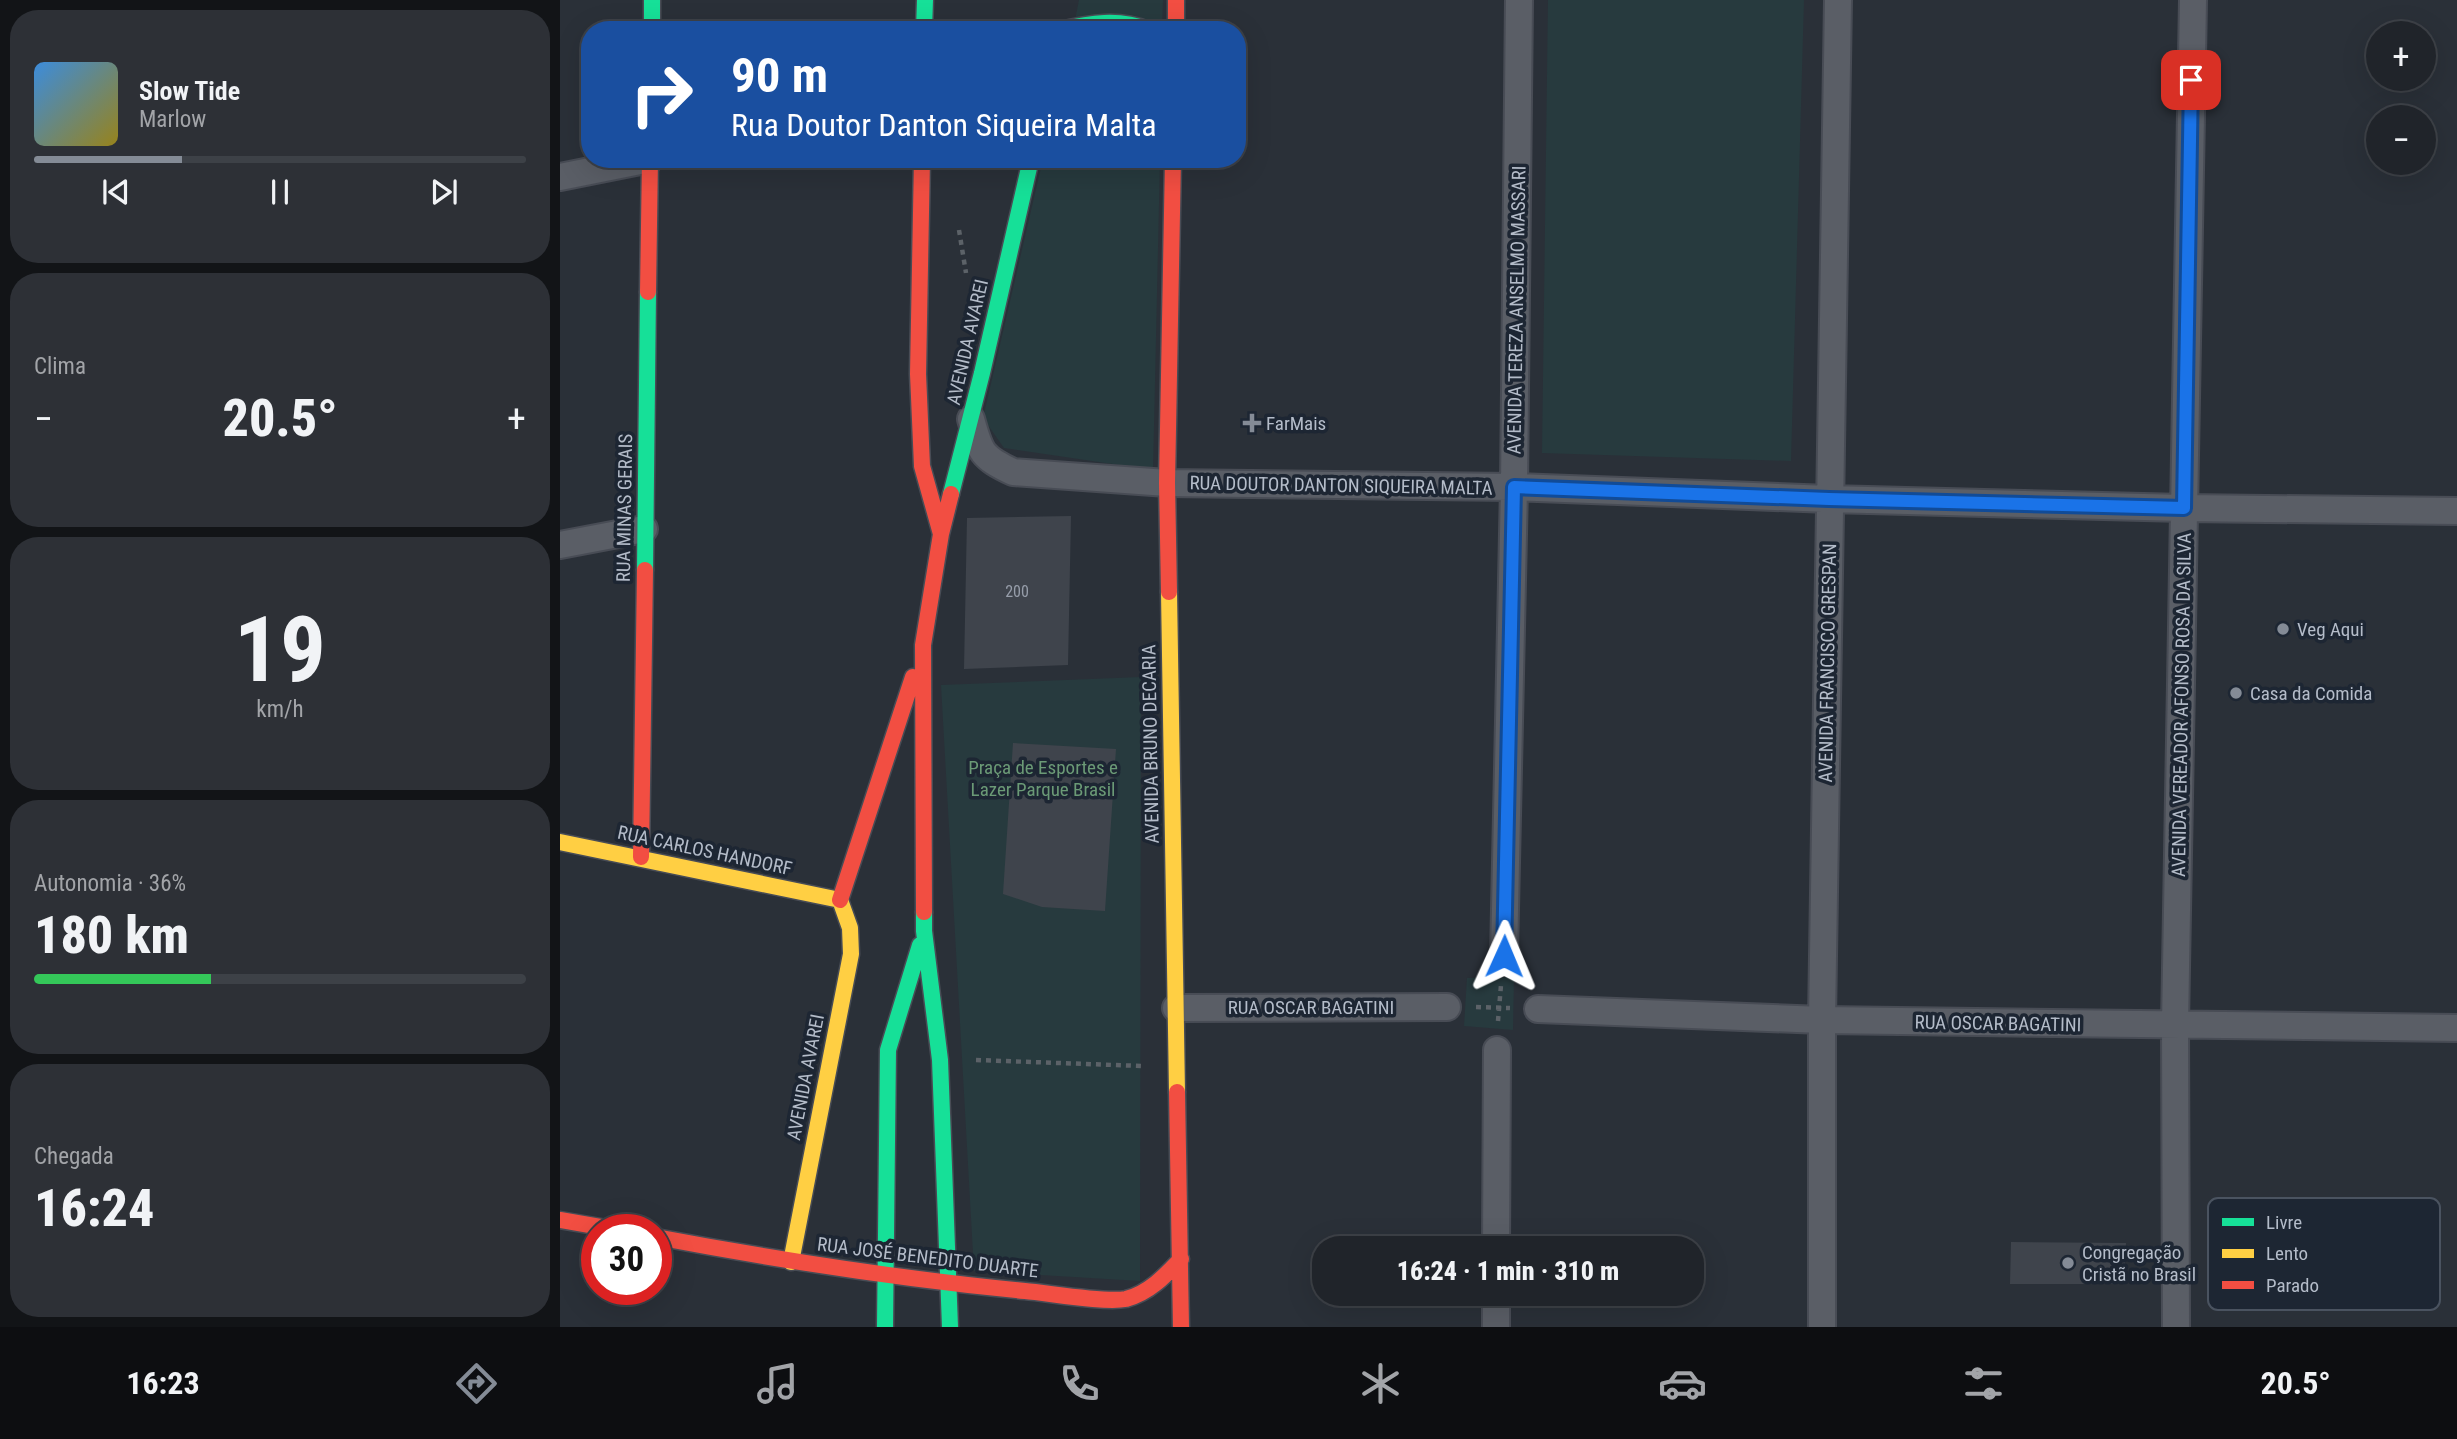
<!DOCTYPE html>
<html lang="pt">
<meta charset="utf-8">
<style>
body{margin:0;font-family:"Roboto Condensed",sans-serif;background:#2d3036;color:#f1f3f6;height:100vh;display:flex;flex-direction:column;font-size:26px;white-space:nowrap}
*{box-sizing:border-box;margin:0}
p{font-size:23px;color:#a2a4a8}
.icon{flex:none;width:38px;height:38px;fill:none;stroke:currentColor;stroke-width:2;stroke-linecap:round;stroke-linejoin:round}
.map{position:relative;flex:1;overflow:hidden}
.details{display:flex;flex-direction:column;gap:10px;padding:10px;background:#121417;width:560px}
.details>*{flex:none}
.guide{position:absolute;left:21px;top:21px;width:665px;height:147px;border-radius:28px;box-shadow:0 7px 28px #0002,0 0 0 2px #3d4147;background:#1a4fa0;color:#fff;overflow:hidden}
.buttons{position:absolute;left:1806px;top:21px;display:grid;gap:14px}
.buttons a{display:grid;place-items:center;width:70px;height:70px;border-radius:50%;background:#20242a;box-shadow:0 7px 28px #0002,0 0 0 2px #3d4147;font-size:35px}
.speed{position:absolute;left:21px;top:1214px;display:flex;gap:14px;font-size:35px;font-weight:700;text-align:center}
.speed>*{display:grid;place-content:center;width:91px;height:91px;border-radius:50%;background:#20242a;box-shadow:0 7px 28px #0002,0 0 0 2px #3d4147;line-height:1}
.speed .limit{border:10px solid #d22;background:#fff;color:#111}
.pin{position:absolute;display:grid;place-items:center;width:60px;height:60px;color:#fff;margin:-30px;border-radius:14px;box-shadow:0 4px 10px #0006}
.me{position:absolute;width:77px;margin:-38px;rotate:1deg;stroke-linejoin:round;filter:drop-shadow(0 0 5px #0008)}
.turn{display:flex;align-items:center;gap:24px;height:147px;padding:0 35px;font-size:32px}
.turn .icon{width:91px;height:91px;stroke-width:2.5}
.turn b{display:block;font-size:49px;line-height:60px}
.big{font-size:52px;font-weight:800;line-height:1.1}
.details .tile{flex:1;display:flex;flex-direction:column;justify-content:center;gap:10px;min-width:0;padding:0 24px;border-radius:28px;background:#2d3036}
.details .dial{align-items:center;gap:0}
.dial b{font-size:91px;line-height:1}
.song{display:flex;align-items:center;gap:21px}
.cover{width:84px;height:84px;border-radius:10px;background:linear-gradient(135deg,hsl(210 70% 55%),hsl(50 70% 35%))}
.played{height:7px;border-radius:4px;background:linear-gradient(90deg,#848b96 30%,#3d4147 30%)}
.keys{display:flex;justify-content:space-around;direction:ltr}
.heat{display:flex;justify-content:space-between;align-items:center;font-size:38px;direction:ltr}
.charge{height:10px;border-radius:5px;background:linear-gradient(90deg,#34c759 36%,#3d4147 0)}
.trip{position:absolute;left:752px;top:1236px;width:392px;height:70px;border-radius:28px;background:#20242a;box-shadow:0 7px 28px #0002,0 0 0 2px #3d4147;font-weight:800;line-height:70px;text-align:center}
.menu{display:flex;height:112px;justify-content:space-around;align-items:center;background:#0d0e11;color:#a2a4a8}
.menu .icon{width:49px;height:49px}
.menu .active{color:#848b96}
.menu b{font-size:32px;color:#f1f3f6}
main{display:flex;flex:1;min-height:0}
.map>svg:first-child{display:block}
.green{fill:#273a3e}
.building{fill:#3f444c}
.lines{fill:none;stroke-linecap:round;stroke-linejoin:round}
.street-casing{stroke:#484c55;stroke-width:30}
.fast-casing{stroke:#484c55;stroke-width:19}
.slow-casing{stroke:#484c55;stroke-width:19}
.jam-casing{stroke:#484c55;stroke-width:19}
.path{stroke:#5c6268;stroke-width:4.5;stroke-dasharray:5 5;stroke-linecap:butt}
.street{stroke:#5a5e66;stroke-width:26}
.fast{stroke:#16e098;stroke-width:16}
.slow{stroke:#ffcf43;stroke-width:16}
.jam{stroke:#f24e42;stroke-width:16}
.route-casing{stroke:#114b97;stroke-width:18}
.route{stroke:#1a73e8;stroke-width:12}
.poi-dot{fill:#848b96;stroke:#1d2633;stroke-width:2.5}
.labels{text-anchor:middle;stroke-width:7;stroke-linejoin:round;paint-order:stroke}
.number-label{font-size:16px;fill:#979eaa}
.street-label{font-size:19px;fill:#b4bcc9;stroke:#1d2633}
.poi-label{font-size:19px;fill:#b4bcc9;stroke:#1d2633;text-anchor:start}
.park-label{font-size:19px;fill:#6b9a76;stroke:#1d2633}
.key{fill:#1d2633;stroke:#4a5360;stroke-width:2}
.key-label{font-size:19px;fill:#b4bcc9}
</style>
<main>
<section class="details">
<div class="tile">
<div class="song"><i class="cover"></i><div><b>Slow Tide</b><p>Marlow</p></div></div>
<div class="played"></div>
<div class="keys"><svg class="icon" aria-label="previous" viewBox="0 0 24 24"><path d="M18 5L8 12l10 7zM5 5v14"/></svg><svg class="icon" aria-label="pause" viewBox="0 0 24 24"><path d="M8 5v14M16 5v14"/></svg><svg class="icon" aria-label="next" viewBox="0 0 24 24"><path d="M6 5l10 7-10 7zM19 5v14"/></svg></div>
</div>
<div class="tile"><p>Clima</p>
<div class="heat"><a>−</a><b class="big">20.5°</b><a>+</a></div>
</div>
<div class="tile dial"><b>19</b><p>km/h</p></div>
<div class="tile"><p>Autonomia · 36%</p><b class="big">180 km</b><div class="charge"></div></div>
<div class="tile"><p>Chegada</p><b class="big">16:24</b></div>
</section>
<div class="map">
<svg width="1897" height="1327" viewBox="0 0 1897 1327">
<rect width="100%" height="100%" fill="#2a3038"/>
<!-- green -->
<path class="green" d="M519 0H603L602 30H513Z
M988 0H1244L1231 461 982 453Z
M483 159H600L593 470 444 448 423 418Z
M581 677 580 1281 414 1271 381 685Z
M954 977 953 1030 904 1026 907 978Z"/>
<!-- building -->
<path class="building" d="M511 516 508 665 404 669 407 518Z
M453 743 556 749 545 911 482 907 443 894Z
M1451 1242 1566 1243 1564 1284H1450Z"/>
<g class="lines">
<!-- street casing -->
<g class="street-casing">
<path id="street" d="M0 177 90 159
M411 419C420 452 421 457 453 472L607 483 954 487 1269 499 1624 508 1897 511
M0 545 84 529
M944 956 954 487 959 0
M616 1008 887 1007
M978 1009 1262 1020 1897 1028
M936 1248 937 1050
M936 1327V1293
M1262 1327V1020L1278 0
M1616 1327 1615 1025 1633 0"/>
</g>
<!-- fast casing -->
<g class="fast-casing">
<path id="fast" d="M92 0V30
M364 30 365 0
M500 30C530 23 559 18 588 30
M391 494 422 373 471 159
M85 570 88 292
M364 912V931L380 1060 390 1327
M325 1327 328 1050 360 945"/>
</g>
<!-- slow casing -->
<g class="slow-casing">
<path id="slow" d="M609 592 617 1092
M0 842 280 900 290 928 291 954 231 1262"/>
</g>
<!-- jam casing -->
<g class="jam-casing">
<path id="jam" d="M616 0V30
M362 159 358 374 362 466 381 534
M88 292 90 159
M609 592 607 483 613 159
M81 857 85 570
M280 900 353 677
M364 912 363 645 381 534 391 494
M617 1092 621 1327
M0 1220 58 1230
M96 1237C218 1260 341 1279 465 1291 489 1293 544 1303 566 1299 589 1293 605 1276 621 1259"/>
</g>
<!-- path -->
<path class="path" d="M399 230 406 273
M916 1007 950 1008
M938 1021 941 985
M416 1060 582 1066"/>
<!-- street -->
<use href="#street" class="street"/>
<!-- fast -->
<use href="#fast" class="fast"/>
<!-- slow -->
<use href="#slow" class="slow"/>
<!-- jam -->
<use href="#jam" class="jam"/>
</g>
<g class="lines">
<!-- route casing -->
<g class="route-casing">
<path id="route" d="M944 956 954 487 1269 499 1624 508 1631 80"/>
</g>
<!-- route -->
<use href="#route" class="route"/>
</g>
<!-- markers -->
<g class="poi-dot">
<path d="M688.5 412.5h7v7h7v7h-7v7h-7v-7h-7v-7h7z"/>
<circle cx="1723" cy="629" r="7"/>
<circle cx="1676" cy="693" r="7"/>
<circle cx="1508" cy="1263" r="7"/>
</g>
<g class="labels">
<!-- number labels -->
<g class="number-label">
<text x="457" y="597">200</text>
</g>
<!-- street labels -->
<g class="street-label">
<text transform="translate(956 310) rotate(-89)" y="7">AVENIDA TEREZA ANSELMO MASSARI</text>
<text transform="translate(407 342) rotate(-77)" y="7">AVENIDA AVAREI</text>
<text transform="translate(781 485) rotate(1)" y="7">RUA DOUTOR DANTON SIQUEIRA MALTA</text>
<text transform="translate(64 508) rotate(-89)" y="7">RUA MINAS GERAIS</text>
<text transform="translate(1267 663) rotate(-89)" y="7">AVENIDA FRANCISCO GRESPAN</text>
<text transform="translate(1621 705) rotate(-89)" y="7">AVENIDA VEREADOR AFONSO ROSA DA SILVA</text>
<text transform="translate(590 744) rotate(-91)" y="7">AVENIDA BRUNO DECARIA</text>
<text transform="translate(145 850) rotate(12)" y="7">RUA CARLOS HANDORF</text>
<text x="751" y="1014">RUA OSCAR BAGATINI</text>
<text transform="translate(1438 1023) rotate(1)" y="7">RUA OSCAR BAGATINI</text>
<text transform="translate(245 1077) rotate(-79)" y="7">AVENIDA AVAREI</text>
<text transform="translate(368 1257) rotate(7)" y="7">RUA JOSÉ BENEDITO DUARTE</text>
</g>
<!-- poi labels -->
<g class="poi-label">
<text x="706" y="430">FarMais</text>
<text x="1737" y="636">Veg Aqui</text>
<text x="1690" y="700">Casa da Comida</text>
<text x="1522" y="1259">Congregação<tspan x="1522" dy="22">Cristã no Brasil</tspan></text>
</g>
<!-- park labels -->
<g class="park-label">
<text x="483" y="774">Praça de Esportes e<tspan x="483" dy="22">Lazer Parque Brasil</tspan></text>
</g>
</g>
<!-- legend -->
<rect x="1648" y="1198" width="232" height="112" rx="10" class="key"/>
<rect x="1662" y="1218" width="32" height="8" fill="#16e098"/>
<rect x="1662" y="1249" width="32" height="9" fill="#ffcf43"/>
<rect x="1662" y="1281" width="32" height="8" fill="#f24e42"/>
<g class="key-label">
<text x="1706" y="1229">Livre</text>
<text x="1706" y="1260">Lento</text>
<text x="1706" y="1292">Parado</text>
</g>
</svg>
<div class="buttons">
<a>+</a>
<a>−</a>
</div>
<div class="speed"><div class="limit">30</div></div>
<div class="pin" style="left:1631px;top:80px;background:#d93025"><svg class="icon" aria-label="arrive" viewBox="0 0 24 24"><path d="M6 21V4h12l-3 4 3 4H6"/></svg></div>
<svg class="me" style="left:944px;top:956px" viewBox="-20 -20 40 40"><path d="M0-17L14 15 0 8-14 15z" fill="#1a73e8" stroke="#fff" stroke-width="4"/></svg>
<div class="trip">16:24 · 1 min · 310 m</div>
<div class="guide">
<div class="turn"><svg class="icon" aria-label="right" viewBox="0 0 24 24"><path d="M7 20v-9h11M14 6l5 5-5 5"/></svg><div><b>90 m</b>Rua Doutor Danton Siqueira Malta</div></div>
</div>
</div>
</main>
<nav class="menu">
<b>16:23</b>
<svg class="icon active" aria-label="directions" viewBox="0 0 24 24"><path d="M12 3l9 9-9 9-9-9zM9 14v-3h6M13 9l2 2-2 2"/></svg>
<svg class="icon" aria-label="music" viewBox="0 0 24 24"><path d="M9 18V5l10-2v13"/><circle cx="6" cy="18" r="3"/><circle cx="16" cy="16" r="3"/></svg>
<svg class="icon" aria-label="phone" viewBox="0 0 24 24"><path d="M5 4h4l2 5-3 2q2 4 5 5l2-3 5 2v4C11 20 4 13 5 4z"/></svg>
<svg class="icon" aria-label="climate" viewBox="0 0 24 24"><path d="M12 3v18M4 7l16 10M4 17L20 7"/></svg>
<svg class="icon" aria-label="car" viewBox="0 0 24 24"><path d="M5 17H2v-5l4-1 3-4h7l3 4 3 1v5h-3M9 17h6M6 11h13"/><circle cx="7" cy="17" r="2"/><circle cx="17" cy="17" r="2"/></svg>
<svg class="icon" aria-label="filters" viewBox="0 0 24 24"><path d="M4 7h16M4 17h16"/><circle cx="9" cy="7" r="2"/><circle cx="15" cy="17" r="2"/></svg>
<b>20.5°</b>
</nav>
